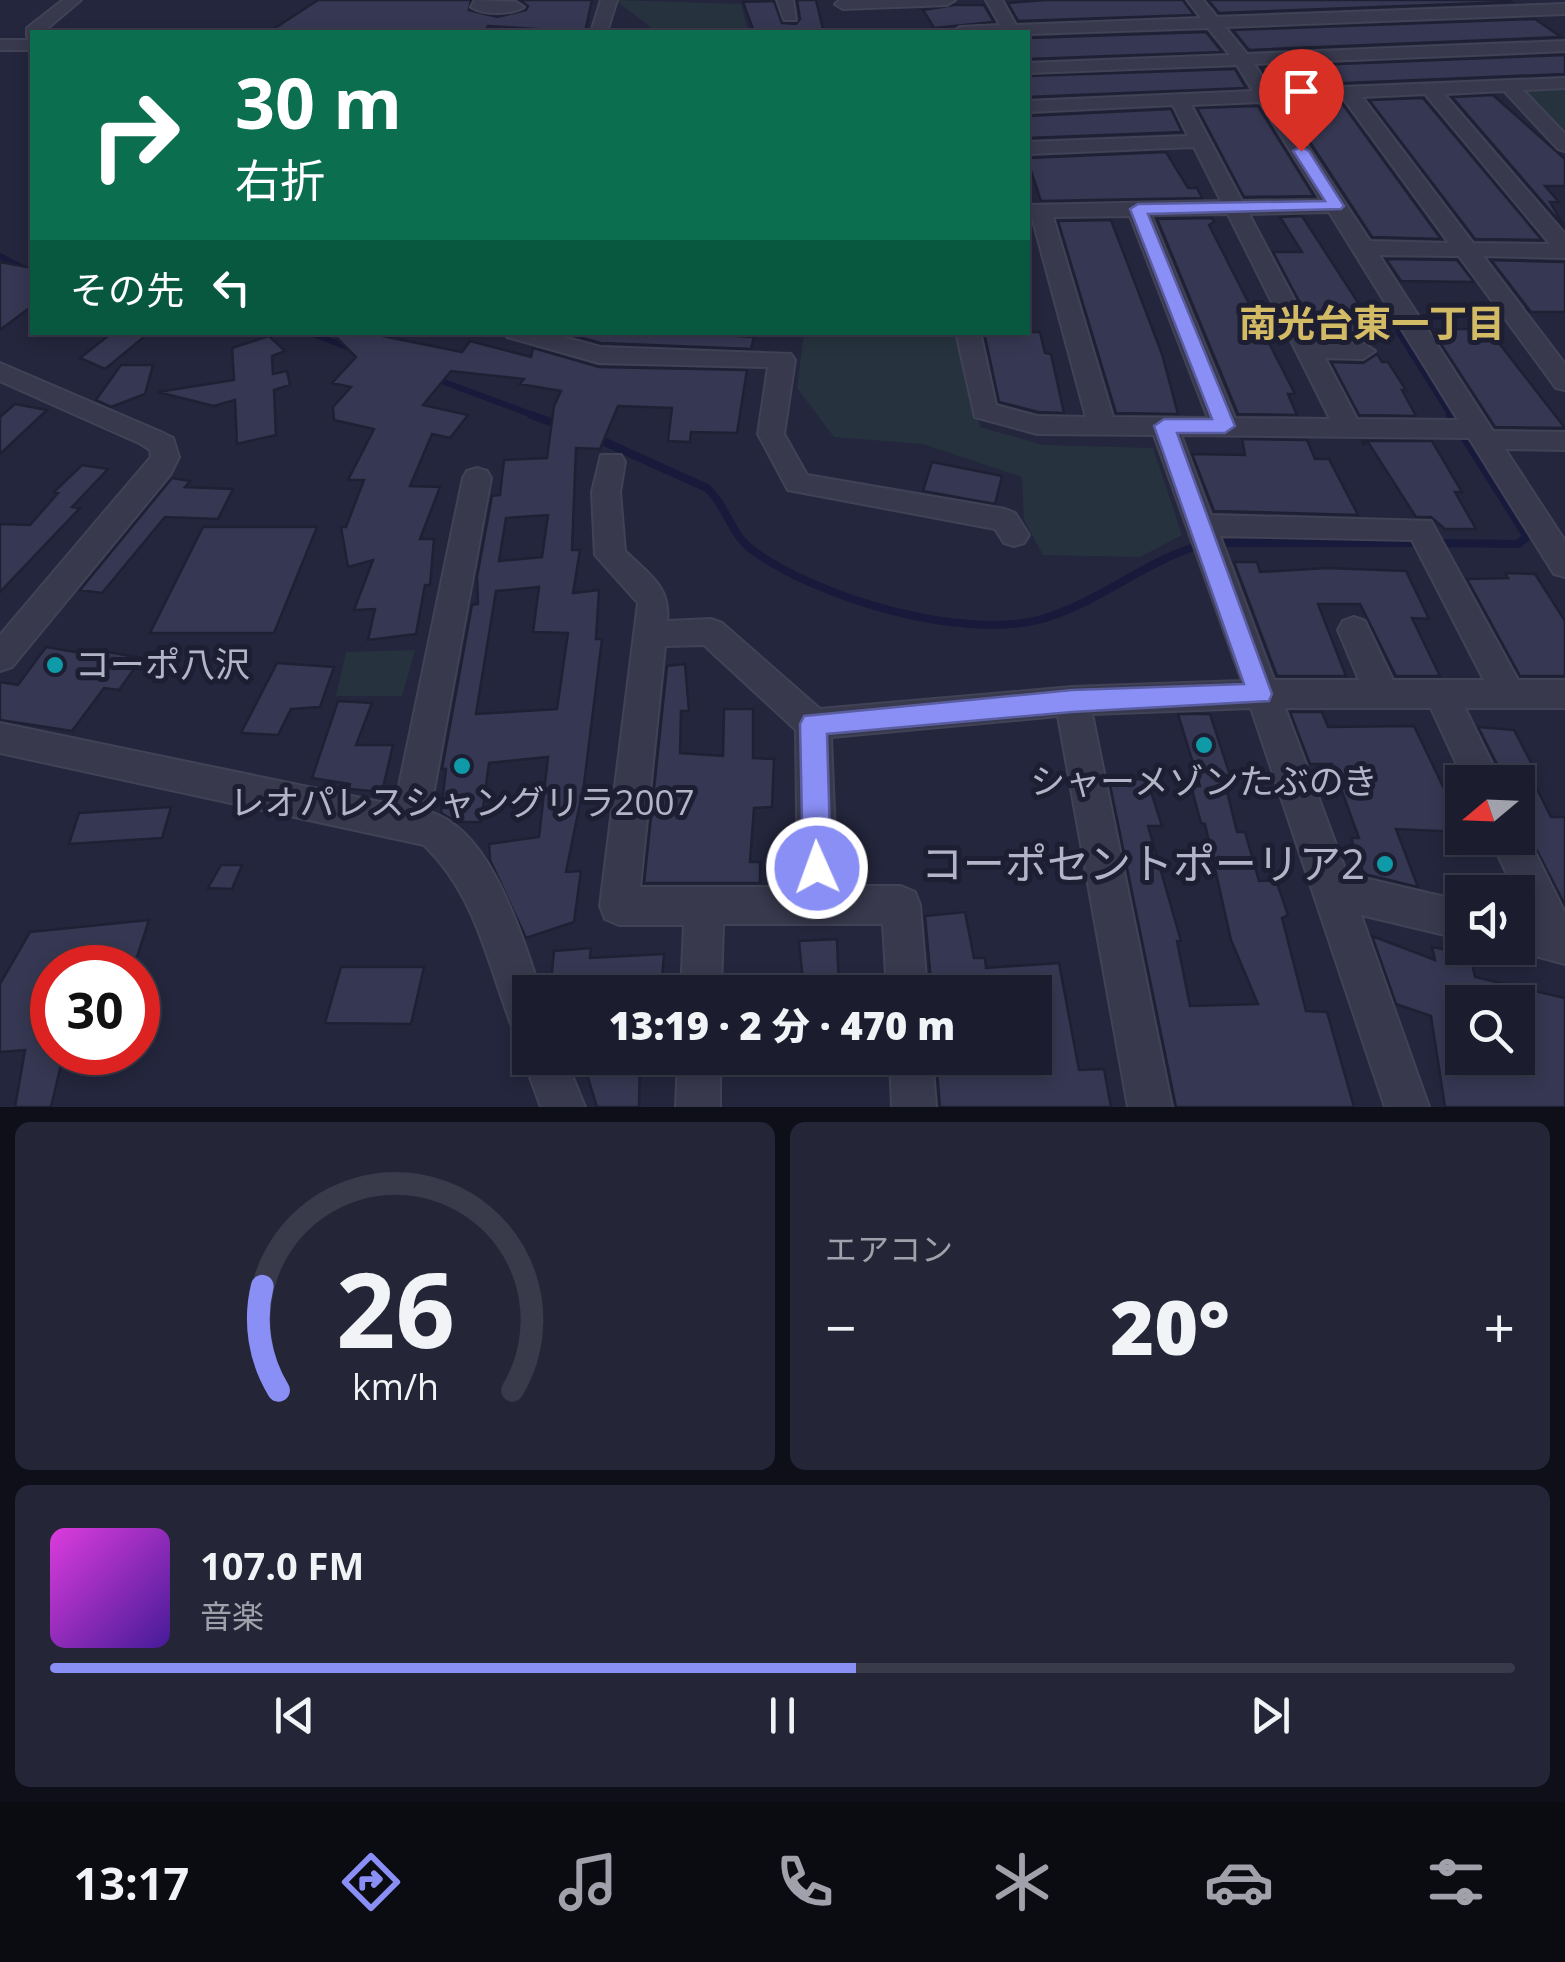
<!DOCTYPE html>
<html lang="ja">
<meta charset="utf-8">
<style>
body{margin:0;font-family:"Open Sans","Noto Sans JP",sans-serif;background:#242536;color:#f1f3f6;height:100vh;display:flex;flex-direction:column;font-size:38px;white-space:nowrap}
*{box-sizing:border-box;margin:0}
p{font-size:32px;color:#a0a1aa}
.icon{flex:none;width:55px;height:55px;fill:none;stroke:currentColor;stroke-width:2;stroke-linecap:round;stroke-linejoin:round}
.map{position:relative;height:1107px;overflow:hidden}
.side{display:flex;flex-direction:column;gap:15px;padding:15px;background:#0f0f19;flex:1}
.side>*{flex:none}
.banner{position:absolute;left:30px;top:30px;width:1000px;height:305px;border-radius:0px;box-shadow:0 5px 15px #0003,0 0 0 2px #393a4a;background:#0b6e4f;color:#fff;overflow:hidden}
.needle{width:65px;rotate:251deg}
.fabs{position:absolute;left:1445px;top:765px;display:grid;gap:20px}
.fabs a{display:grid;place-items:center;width:90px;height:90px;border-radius:0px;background:#1b1c2e;box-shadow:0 5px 15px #0003,0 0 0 2px #393a4a;font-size:50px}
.speed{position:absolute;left:30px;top:945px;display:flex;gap:20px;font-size:50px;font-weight:700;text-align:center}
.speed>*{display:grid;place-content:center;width:130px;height:130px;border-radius:50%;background:#1b1c2e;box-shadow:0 5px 15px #0003,0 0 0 2px #393a4a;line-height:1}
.speed .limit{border:15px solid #d22;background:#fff;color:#111}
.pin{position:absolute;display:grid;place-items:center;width:85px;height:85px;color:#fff;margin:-102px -42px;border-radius:50% 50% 50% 0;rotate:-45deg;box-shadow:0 0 10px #0007}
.pin .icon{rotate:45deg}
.me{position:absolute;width:110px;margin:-55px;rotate:358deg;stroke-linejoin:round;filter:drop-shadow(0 0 8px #0008)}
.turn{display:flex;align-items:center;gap:35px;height:210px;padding:0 40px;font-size:45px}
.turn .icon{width:130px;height:130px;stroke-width:2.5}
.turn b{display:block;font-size:70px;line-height:85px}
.then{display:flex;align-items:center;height:95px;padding:0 40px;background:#0003;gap:20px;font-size:38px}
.big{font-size:75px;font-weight:800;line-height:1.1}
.side .card{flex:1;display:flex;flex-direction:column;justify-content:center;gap:15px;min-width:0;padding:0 35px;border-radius:15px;background:#242536}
.side .dial{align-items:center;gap:0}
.dial svg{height:260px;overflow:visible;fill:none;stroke:#393a4a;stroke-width:7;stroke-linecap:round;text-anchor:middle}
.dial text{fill:#f1f3f6;stroke:none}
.song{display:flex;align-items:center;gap:30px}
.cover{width:120px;height:120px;border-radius:15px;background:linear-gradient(135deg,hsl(300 70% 55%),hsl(260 70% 35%))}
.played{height:10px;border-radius:5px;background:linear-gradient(90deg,#8a8ff6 55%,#393a4a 55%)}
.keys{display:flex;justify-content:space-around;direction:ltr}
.heat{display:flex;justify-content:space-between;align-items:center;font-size:55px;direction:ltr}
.side .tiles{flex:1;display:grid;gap:15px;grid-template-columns:1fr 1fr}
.card:last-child{grid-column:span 2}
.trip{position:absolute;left:512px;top:975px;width:540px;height:100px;border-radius:0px;background:#1b1c2e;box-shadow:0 5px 15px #0003,0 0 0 2px #393a4a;font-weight:800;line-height:100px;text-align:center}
.dock{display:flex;height:160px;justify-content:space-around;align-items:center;background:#0b0b12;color:#a0a1aa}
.dock .icon{width:70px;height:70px}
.dock .on{color:#8a8ff6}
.dock b{font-size:45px;color:#f1f3f6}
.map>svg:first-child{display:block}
.green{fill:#26333e}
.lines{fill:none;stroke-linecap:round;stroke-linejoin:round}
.stream-far1{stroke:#171a3a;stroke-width:6}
.stream{stroke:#171a3a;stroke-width:8}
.building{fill:#363853;stroke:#1f2034;stroke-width:2.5;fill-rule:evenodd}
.minor-casing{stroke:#414256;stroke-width:4}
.minor{fill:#38394d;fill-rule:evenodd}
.route{fill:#8a8ff6;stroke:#5a5da0;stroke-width:2.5}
.culture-dot{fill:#0f9aa8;stroke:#1d1e32;stroke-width:4}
.labels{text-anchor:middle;stroke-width:10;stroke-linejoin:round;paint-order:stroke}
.poi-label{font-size:35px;fill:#b3b4c8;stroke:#1d1e32}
.neighbourhood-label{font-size:38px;font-weight:bold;fill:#d3ba64;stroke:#1d1e32}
.near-poi-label{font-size:42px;fill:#b3b4c8;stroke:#1d1e32;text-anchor:end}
</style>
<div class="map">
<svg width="1565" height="1107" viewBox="0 0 1565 1107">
<rect width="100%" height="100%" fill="#24263d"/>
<!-- green -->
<path class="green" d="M615 0 741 4 748 31 657 32Z
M1565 87V140L1520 94 1523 89Z
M804 333H959L980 427 1043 445 1153 448 1182 535 1140 557 1043 555 1024 520 1022 477 923 444 834 437 797 388Z
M415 650 402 696H336L346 652Z"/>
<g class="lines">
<!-- stream-far1 -->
<path class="stream-far1" d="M0 256 32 273
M308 332 352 349
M436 379 538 417
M1452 417 1391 320 1536 309"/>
<!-- stream -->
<path class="stream" d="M531 415 559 425
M596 438 707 488C726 505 731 534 751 549 816 598 963 641 1042 619 1099 603 1144 561 1201 545
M1215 543H1421
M1435 543 1518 544 1527 537 1450 415"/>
</g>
<!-- building -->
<path class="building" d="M318 0H471L469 10 497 17 526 10 528 6 520 0H592L585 32 488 26 486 31 269 32Z
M797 0H816L823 29 754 32 743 2 774 1 782 23 796 24 800 19Z
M1046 0H1183L1194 15 1018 21 1008 3Z
M1208 0H1508L1511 2 1219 13Z
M954 5H984L994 22 934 28 923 10Z
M1535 19 1561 37 1249 50 1233 30Z
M1206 32 1222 52 1028 59V38Z
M1565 55V74L1273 86 1261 67Z
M1235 69 1246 88 1028 97V76Z
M1493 95 1565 159V186H1545L1559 202H1550L1565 228 1452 97Z
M1423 98 1542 240 1475 239 1369 100Z
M1341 102 1441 239 1372 237 1285 104Z
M1258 106 1314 196 1244 197 1197 108Z
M1171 109 1182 132 1028 138V116Z
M1166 152 1188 188H1197L1202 198 1041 201 1028 162V158Z
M1302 216 1368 318H1355L1371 344 1363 339H1319L1273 252H1302L1280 217Z
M1212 218 1214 222 1209 225 1295 394H1288L1297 415 1238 414 1157 219Z
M1111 220 1162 354 1178 414 1116 413 1058 221Z
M1386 259 1457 260 1474 282 1401 281Z
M1491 260 1565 262V312H1531Z
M0 262 32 268V306L0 330Z
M1431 329H1488L1565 428 1495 427Z
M113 332H150L105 369 80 358Z
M331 332H363L462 352 470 341 531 357 533 348 599 367 747 370 737 433 691 432 690 442 668 441 672 408 618 406 600 449 576 448 572 550H580L573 593 599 590 596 639H602L584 784 566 872 581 871 574 922 526 938 490 860 489 844 539 837 548 757 489 763 481 822H457L441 813 446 769H442L472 605 478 604 477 577 492 496 500 495 504 460 547 458 554 406 561 391 520 384 524 379 451 371 423 405 468 415 450 438 432 434 410 486 440 487 420 539H434L430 585H425L416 634 368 640 375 609 354 610 373 560 348 567 341 527H346L364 480H348L374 429 334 420 333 407 351 387 332 383 356 357ZM548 515 542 557 499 561 506 518ZM539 587 533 632 568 633 557 709 476 714 496 591Z
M561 332H673L754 337 751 349 601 343Z
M984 332H1040L1045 353 1051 354 1064 413 1038 412 999 402Z
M269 336 285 351 272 356 273 374 287 371 290 385 274 390 276 435 237 444 235 400 214 406 158 392 234 380 232 348Z
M1377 354 1382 362H1388L1406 390H1402L1416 416 1359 415 1331 362 1363 363Z
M121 365H153L145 394 111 407 96 400Z
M15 404 47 410 0 454V417Z
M1242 439 1307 440 1315 459H1329L1358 515 1214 511 1192 454 1245 455Z
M1362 441H1432L1462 492H1455L1476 529H1445L1431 517H1416L1368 442 1363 444Z
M932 462 1002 476 995 504 923 491Z
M82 465 108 469 72 507 80 508 0 592V524L30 525 58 493 54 492Z
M172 478 190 481 185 487 233 489 218 519 165 517 102 593 80 590Z
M203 527H317L274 633H150Z
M1234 562H1257L1260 572 1327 568 1406 571 1429 619 1412 618 1440 676H1396L1360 604H1318L1346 676H1277Z
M1505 573 1535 574 1565 621V676H1520L1467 579 1508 578Z
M46 647 93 655 96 650 142 658 119 690 104 688 72 731 0 720V682L18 685Z
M277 663 334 667 320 707 291 709 278 735 241 733Z
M685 664 689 711H681L680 753 723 756 724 709H753V758L774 759 772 807 754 808 750 862H760V883H644L667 666Z
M338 701 372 703 356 745H393L382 792 349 789 350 784 312 778Z
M1290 712H1322L1328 727 1414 726 1462 826V832L1396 829 1418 887 1364 874 1351 838H1359L1332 764H1310Z
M1178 714H1210L1230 775H1223L1237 832H1245L1259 881 1276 880 1288 915 1282 918 1306 1011 1327 1012 1354 1107H1176L1109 780 1147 779 1162 826H1148L1181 941H1177L1190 1006 1258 1004 1231 940 1205 824 1201 823 1191 786H1200Z
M1478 727 1514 730 1535 770 1527 769 1551 817H1565V905L1518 814V769L1499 768Z
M171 807 162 838 69 844 79 813Z
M221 865H242L232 889 208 888Z
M965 912 974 958H985L986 968 1059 963 1079 1070 1104 1069 1111 1107H940L937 1072 950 1071 948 1058H1035V992H932L925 916Z
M149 920 137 957 52 968V1052H64L51 1107H15L25 1050 0 1052V984L30 932Z
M1372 936 1435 960 1432 947 1470 954 1475 977 1565 998V1107H1445L1431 1016 1396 1004ZM1462 1002H1518L1529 1056 1462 1058Z
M837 939 839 992H804L799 941Z
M591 948 590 958 664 954 661 992H550L554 951Z
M341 967H424L411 1024 325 1023Z
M582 1058H640L639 1107H597Z"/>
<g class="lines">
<!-- minor casing -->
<g class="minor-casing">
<path id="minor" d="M63 0H81L43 32 27 36V28Z
M475 0 516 2 524 7C512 15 483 15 471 7Z
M601 0H617L607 32H591Z
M777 0H793L796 20H784Z
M840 0H955L947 5 843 9 835 4Z
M986 0H1002L1016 25 1201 18 1187 0H1203L1217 17 1565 4V14L1225 27 1247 54 1565 41V51L1254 64 1271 90 1565 78V88L1523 90 1565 134V151L1558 149 1504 91 1444 94 1565 234V258L1483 256 1565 364V390L1556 388 1459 256 1379 255 1493 431 1565 432V450L1505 449 1565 541V577L1554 574 1469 438 1181 435 1211 515 1431 521 1518 680H1565V708H1465L1501 782H1465L1431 708H1285L1347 874 1462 901V939L1361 915 1429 1107H1385L1251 708 1092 714 1172 1107H1128L1058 716 831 737 837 886H901L915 892 920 905 927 992H887L883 924H723L721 992H681L684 925H619L605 919 600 906 638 603 595 555 592 492 601 455H621L625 462 620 492 625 551C648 574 671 586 667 621L711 619 722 623 820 709 1072 687 1242 681 1154 435 1037 434 975 417 956 332H980L996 405 1037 416 1086 417 1032 217H1028V205L1221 201 1194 147 1028 154V142L1188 136 1173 105 1028 112V101L1253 91 1237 65 1028 73V63L1230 55 1208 28 1028 34 952 32 960 27 1000 25ZM1425 94 1550 244 1473 243 1362 97ZM1343 98 1449 243 1370 241 1278 101ZM1260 102 1321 200 1242 201 1191 105ZM1329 212 1458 420 1357 419 1325 358 1363 359 1375 351 1363 343H1317L1249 214ZM1228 214 1330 419 1235 418 1151 215ZM1130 216 1208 418 1113 417 1053 217ZM1220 536 1412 540 1484 680H1393L1365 621 1354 617 1343 621 1338 630 1359 680H1274ZM704 645 796 730 798 887H640L665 646Z
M0 40H32V50H0Z
M504 332H545L600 347 791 354 795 360 784 434 807 475 1005 509 1015 513 1029 535 1024 543 1014 546 1004 543 995 529 788 490 758 434 768 367 599 363 507 337Z
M0 363 161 432 173 438 179 457 170 475 12 667 0 671V635L151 457 150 450 141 444 0 381Z
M477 468 487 471 491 478 430 812C492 830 522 938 541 992H530V1040L515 1034C488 967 478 897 424 845L0 753V723L395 805 463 478 467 471Z
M1518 824 1522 826 1565 913V964L1506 948H1518V914L1526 915 1490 838H1518Z
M529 1043 530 1058H565L585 1107H541L523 1058Z
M678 1058H720V1107H676Z
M890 1058H932L936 1107H892Z"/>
</g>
<!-- minor -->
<use href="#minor" class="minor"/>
</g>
<!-- route -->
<path class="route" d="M1301 147 1309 151 1344 206 1341 209 1148 214 1235 426 1225 433H1177L1272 694 1269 701 1072 712 827 734 831 868 827 878 817 882 807 878 803 868 800 724 804 716 1072 690 1244 684 1154 426 1164 419H1212L1130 209 1138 204 1325 201 1293 151Z"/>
<!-- markers -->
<g class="culture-dot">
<circle cx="55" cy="665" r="10"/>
<circle cx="1204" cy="745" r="10"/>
<circle cx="462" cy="766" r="10"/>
<circle cx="1385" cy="864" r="10"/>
</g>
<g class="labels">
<!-- poi labels -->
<g class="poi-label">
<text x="75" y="677" text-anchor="start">コーポ八沢</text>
<text x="1204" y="794">シャーメゾンたぶのき</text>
<text x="462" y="815">レオパレスシャングリラ2007</text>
</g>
<!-- neighbourhood labels -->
<g class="neighbourhood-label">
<text x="1372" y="337">南光台東一丁目</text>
</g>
<!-- near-poi labels -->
<g class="near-poi-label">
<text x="1365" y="879">コーポセントポーリア2</text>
</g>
</g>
</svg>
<div class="fabs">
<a><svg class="needle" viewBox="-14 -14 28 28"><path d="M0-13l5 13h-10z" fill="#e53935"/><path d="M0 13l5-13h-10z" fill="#a0a1aa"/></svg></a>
<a><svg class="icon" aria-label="sound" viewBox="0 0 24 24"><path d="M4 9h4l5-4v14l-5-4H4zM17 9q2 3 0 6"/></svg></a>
<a><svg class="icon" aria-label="search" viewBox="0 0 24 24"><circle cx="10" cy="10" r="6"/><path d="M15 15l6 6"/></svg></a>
</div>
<div class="speed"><div class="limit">30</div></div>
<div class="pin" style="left:1301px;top:151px;background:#d93025"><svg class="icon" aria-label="arrive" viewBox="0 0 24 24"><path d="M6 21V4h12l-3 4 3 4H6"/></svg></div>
<svg class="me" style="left:817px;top:868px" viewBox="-20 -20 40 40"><circle r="17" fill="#8a8ff6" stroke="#fff" stroke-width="3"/><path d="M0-11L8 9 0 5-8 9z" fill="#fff"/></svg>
<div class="trip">13:19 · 2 分 · 470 m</div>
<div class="banner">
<div class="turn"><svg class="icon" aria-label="right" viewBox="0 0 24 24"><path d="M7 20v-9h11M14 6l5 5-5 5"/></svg><div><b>30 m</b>右折</div></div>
<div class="then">その先<svg class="icon" aria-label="left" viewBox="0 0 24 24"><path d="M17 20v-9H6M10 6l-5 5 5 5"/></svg></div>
</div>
</div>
<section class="side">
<div class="tiles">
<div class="card dial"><svg viewBox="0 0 100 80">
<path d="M14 69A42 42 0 1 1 86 69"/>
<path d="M14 69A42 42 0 0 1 9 37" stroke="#8a8ff6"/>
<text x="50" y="56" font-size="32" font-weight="700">26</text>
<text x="50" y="72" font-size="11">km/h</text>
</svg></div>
<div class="card"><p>エアコン</p>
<div class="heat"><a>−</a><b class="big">20°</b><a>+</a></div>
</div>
<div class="card">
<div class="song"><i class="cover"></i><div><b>107.0 FM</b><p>音楽</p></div></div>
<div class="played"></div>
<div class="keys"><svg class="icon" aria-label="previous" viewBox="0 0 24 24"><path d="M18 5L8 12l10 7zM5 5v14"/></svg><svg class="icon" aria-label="pause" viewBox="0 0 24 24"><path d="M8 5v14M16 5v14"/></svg><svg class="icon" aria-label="next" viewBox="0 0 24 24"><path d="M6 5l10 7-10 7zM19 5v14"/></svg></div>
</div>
</div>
</section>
<nav class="dock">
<b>13:17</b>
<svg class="icon on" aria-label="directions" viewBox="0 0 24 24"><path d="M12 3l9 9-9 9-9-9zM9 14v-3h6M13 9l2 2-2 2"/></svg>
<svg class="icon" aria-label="music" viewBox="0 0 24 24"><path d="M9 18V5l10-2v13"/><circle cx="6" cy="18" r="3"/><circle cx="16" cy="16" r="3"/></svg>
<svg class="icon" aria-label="phone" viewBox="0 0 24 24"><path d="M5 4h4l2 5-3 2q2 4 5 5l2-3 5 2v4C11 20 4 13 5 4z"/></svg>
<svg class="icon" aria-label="climate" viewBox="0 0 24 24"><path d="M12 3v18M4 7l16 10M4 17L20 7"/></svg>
<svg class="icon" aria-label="car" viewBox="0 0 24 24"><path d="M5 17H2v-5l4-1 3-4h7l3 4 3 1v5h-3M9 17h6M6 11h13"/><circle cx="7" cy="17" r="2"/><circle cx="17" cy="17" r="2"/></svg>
<svg class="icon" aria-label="filters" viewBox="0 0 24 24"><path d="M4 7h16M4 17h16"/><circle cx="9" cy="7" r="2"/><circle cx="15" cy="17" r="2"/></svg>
</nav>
